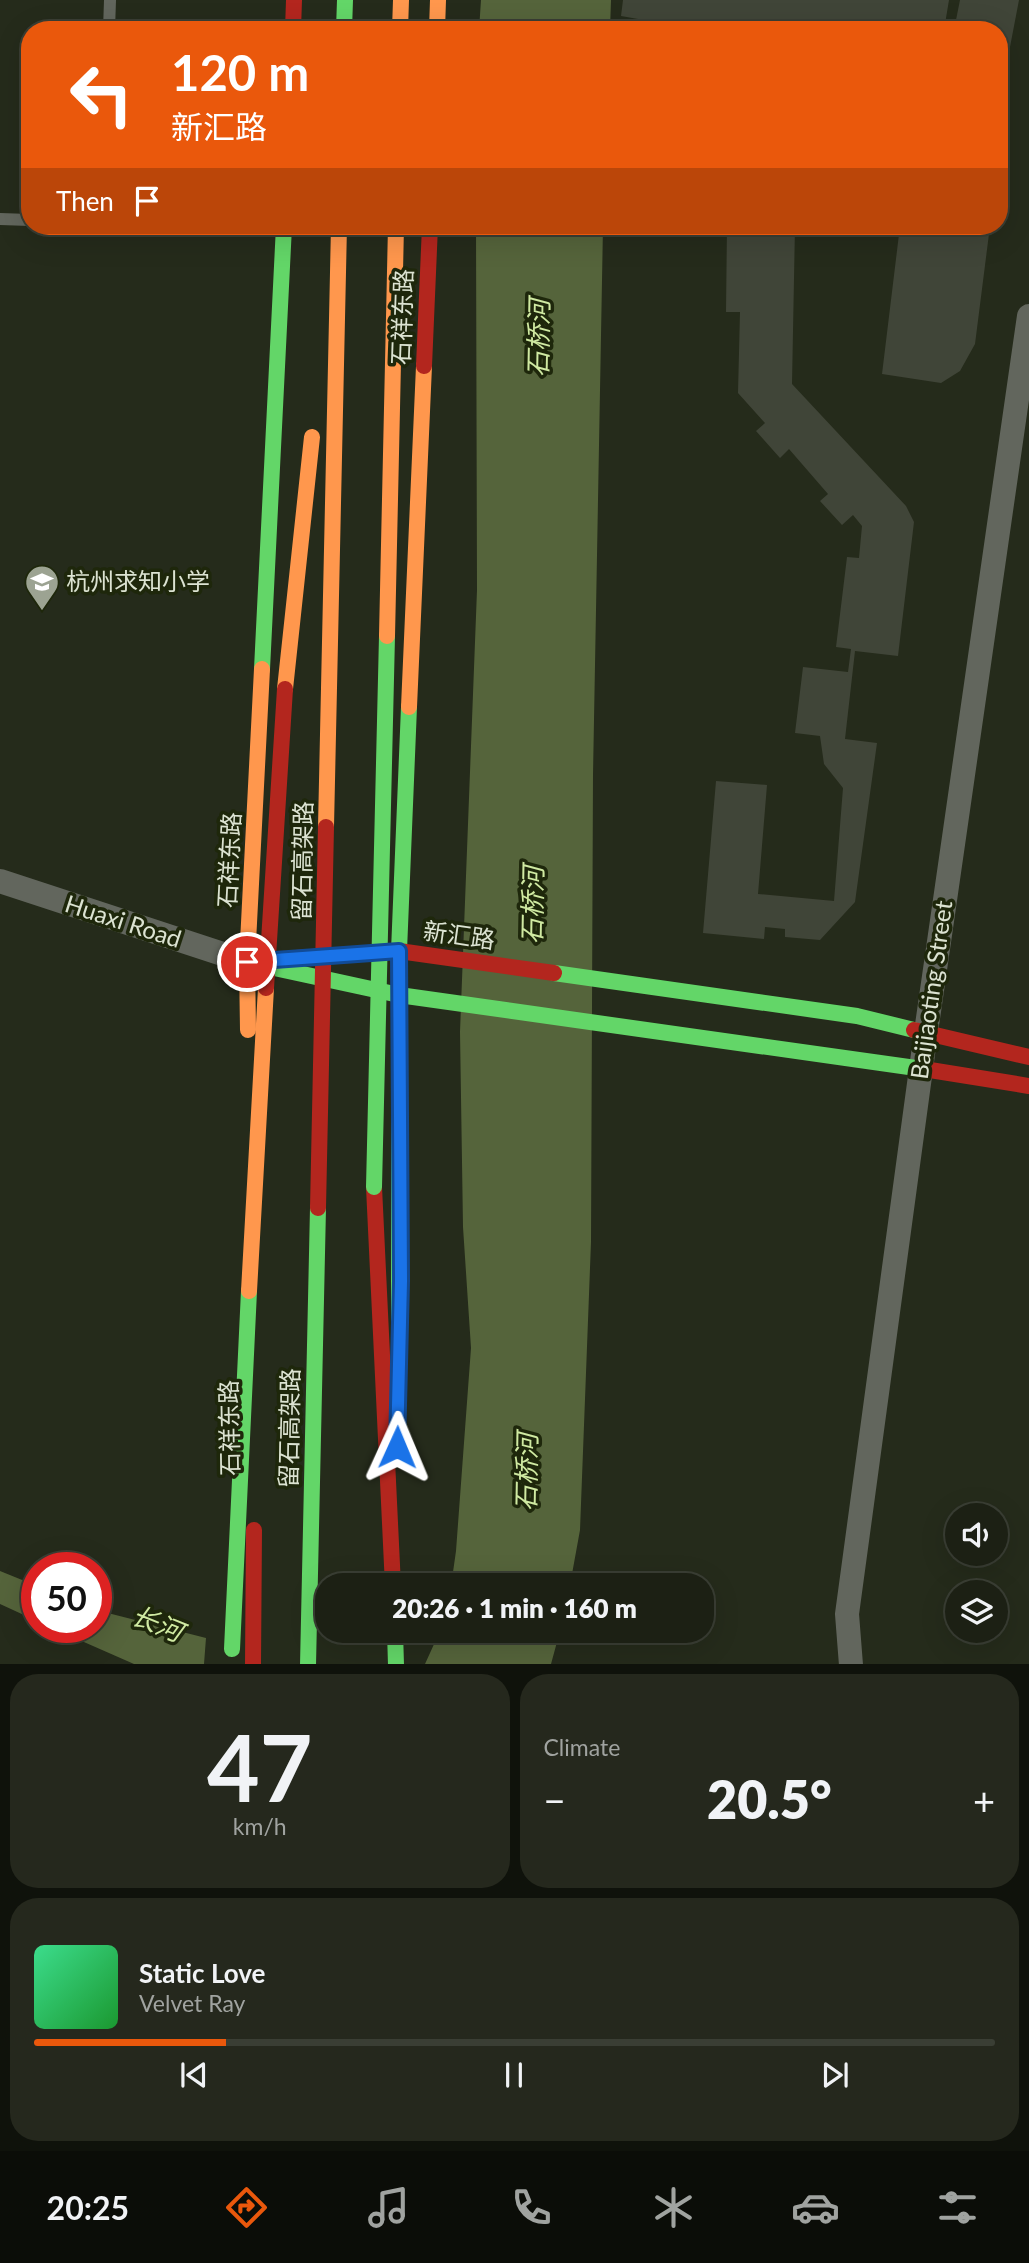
<!DOCTYPE html>
<meta charset="utf-8">
<style>
body{margin:0;font-family:Lato,"Noto Sans SC",sans-serif;background:#25281d;color:#f1f3f6;height:100vh;display:flex;flex-direction:column;font-size:26px;white-space:nowrap}
*{box-sizing:border-box;margin:0}
p{font-size:23px;color:#a0a3a0}
.icon{flex:none;width:38px;height:38px;fill:none;stroke:currentColor;stroke-width:2;stroke-linecap:round;stroke-linejoin:round}
.map{position:relative;height:1664px;overflow:hidden}
.drawer{display:flex;flex-direction:column;gap:10px;padding:10px;background:#0f120b;flex:1}
.drawer>*{flex:none}
.guide{position:absolute;left:21px;top:21px;width:987px;height:214px;border-radius:28px;box-shadow:0 7px 28px #0002,0 0 0 2px #3a3e34;background:#ea580c;color:#fff;overflow:hidden}
.fabs{position:absolute;left:945px;top:1503px;display:grid;gap:14px}
.fabs a{display:grid;place-items:center;width:63px;height:63px;border-radius:50%;background:#1c2014;box-shadow:0 7px 28px #0002,0 0 0 2px #3a3e34;font-size:35px}
.speed{position:absolute;left:21px;top:1552px;display:flex;gap:14px;font-size:35px;font-weight:700;text-align:center}
.speed>*{display:grid;place-content:center;width:91px;height:91px;border-radius:50%;background:#1c2014;box-shadow:0 7px 28px #0002,0 0 0 2px #3a3e34;line-height:1}
.speed .limit{border:10px solid #d22;background:#fff;color:#111}
.pin{position:absolute;display:grid;place-items:center;width:60px;height:60px;color:#fff;margin:-30px;border:4px solid #fff;border-radius:50%;box-shadow:0 2px 7px #0007}
.me{position:absolute;width:77px;margin:-38px;rotate:1deg;stroke-linejoin:round;filter:drop-shadow(0 0 5px #0008)}
.turn{display:flex;align-items:center;gap:24px;height:147px;padding:0 35px;font-size:32px}
.turn .icon{width:91px;height:91px;stroke-width:2.5}
.turn b{display:block;font-size:49px;line-height:60px}
.then{display:flex;align-items:center;height:66px;padding:0 35px;background:#0003;gap:14px;font-size:26px}
.big{font-size:52px;font-weight:800;line-height:1.1}
.drawer .widget{flex:1;display:flex;flex-direction:column;justify-content:center;gap:10px;min-width:0;padding:0 24px;border-radius:28px;background:#25281d}
.drawer .dial{align-items:center;gap:0}
.dial b{font-size:91px;line-height:1}
.song{display:flex;align-items:center;gap:21px}
.cover{width:84px;height:84px;border-radius:10px;background:linear-gradient(135deg,hsl(150 70% 55%),hsl(130 70% 35%))}
.played{height:7px;border-radius:4px;background:linear-gradient(90deg,#ea580c 20%,#3a3e34 20%)}
.keys{display:flex;justify-content:space-around;direction:ltr}
.heat{display:flex;justify-content:space-between;align-items:center;font-size:38px;direction:ltr}
.drawer .tiles{flex:1;display:grid;gap:10px;grid-template-columns:1fr 1fr}
.widget:last-child{grid-column:span 2}
.trip{position:absolute;left:315px;top:1573px;width:399px;height:70px;border-radius:28px;background:#1c2014;box-shadow:0 7px 28px #0002,0 0 0 2px #3a3e34;font-weight:800;line-height:70px;text-align:center}
.dock{display:flex;height:112px;justify-content:space-around;align-items:center;background:#0b0d08;color:#a0a3a0}
.dock .icon{width:49px;height:49px}
.dock .active{color:#ea580c}
.dock b{font-size:32px;color:#f1f3f6}
.map>svg:first-child{display:block}
.water{fill:#55643b}
.building{fill:#404538}
.lines{fill:none;stroke-linecap:round;stroke-linejoin:round}
.lane{stroke:#62665d;stroke-width:12}
.street{stroke:#62665d;stroke-width:24}
.fast{stroke:#63d668;stroke-width:16}
.slow{stroke:#ff974d;stroke-width:16}
.jam{stroke:#b3261e;stroke-width:16}
.fast-bridge{stroke:#63d668;stroke-width:16}
.slow-bridge{stroke:#ff974d;stroke-width:16}
.jam-bridge{stroke:#b3261e;stroke-width:16}
.route-casing{stroke:#114b97;stroke-width:18}
.route{stroke:#1a73e8;stroke-width:12}
.labels{text-anchor:middle;stroke-width:7;stroke-linejoin:round;paint-order:stroke}
.street-label{font-size:24px;fill:#dce3d2;stroke:#1e270b}
.poi-label{font-size:24px;fill:#dce3d2;stroke:#1e270b;text-anchor:start}
.water-label{font-size:26px;font-style:italic;fill:#d0eaa2;stroke:#1e270b}
</style>
<div class="map">
<svg width="1029" height="1665" viewBox="0 0 1029 1665">
<rect width="100%" height="100%" fill="#252b1b"/>
<!-- water -->
<path class="water" d="M481 0H611L610 30H479Z
M476 226H603L593 775 591 1242 580 1530 570 1585 451 1586 456 1551 471 1348 463 1227 460 1032 477 590Z
M0 1571 37 1586V1621L0 1604Z
M96 1610 206 1638 204 1664H134L52 1628H96Z
M440 1631H560L551 1664H425Z"/>
<!-- building -->
<path class="building" d="M623 0H949L944 30H700L621 16Z
M960 0H1019L1005 73 999 79V30H954Z
M727 226H795L792 384 906 506 914 522 898 656 855 651 845 739 877 743 855 902 820 940 785 937V929L765 927 764 939 703 933 716 781 767 785 758 894 834 901 843 788 824 764 820 736 795 733 803 667 848 672 851 649 836 647 847 557 859 558 862 526 853 515 842 525 820 501 828 494 789 449 780 458 756 431 765 423 738 393 740 312H726Z
M900 226H990L975 344 960 371 941 383 882 374Z"/>
<g class="lines">
<!-- lane -->
<path class="lane" d="M109 30 110 0
M0 219 30 220"/>
<!-- street -->
<path class="street" d="M0 881 247 962
M851 1665 847 1614 926 1032 1029 316"/>
<!-- fast -->
<path class="fast" d="M344 30 345 0
M262 669 284 226
M247 962 399 995 930 1070
M554 973 857 1016 914 1030
M399 1372V951L409 707
M395 1631 396 1665"/>
<!-- slow -->
<path class="slow" d="M400 30 401 0
M437 30 438 0
M409 707 424 366
M248 1030 247 962 262 669"/>
<!-- jam -->
<path class="jam" d="M293 30 294 0
M424 366 430 226
M296 958 399 951 554 973
M914 1030 1029 1057
M930 1070 1029 1086
M374 1187 393 1586
M253 1665 254 1530"/>
<!-- fast-bridge -->
<path class="fast-bridge" d="M374 1187 387 636
M232 1649 249 1291
M308 1665 318 1208"/>
<!-- slow-bridge -->
<path class="slow-bridge" d="M387 636 396 226
M285 689 312 437
M326 827 339 226
M249 1291 266 988"/>
<!-- jam-bridge -->
<path class="jam-bridge" d="M266 988 285 689
M318 1208 326 827"/>
</g>
<g class="lines">
<!-- route casing -->
<g class="route-casing">
<path id="route" d="M247 962 399 951 401 1281 397 1447"/>
</g>
<!-- route -->
<use href="#route" class="route"/>
</g>
<!-- icons -->
<defs>
<g id="school-pin" transform="scale(1.75)"><path d="M0 17L-7.5 6A9.5 9.5 0 1 1 7.5 6Z" fill="#9ca392" stroke="#1e270b"/><path d="M0-5L7-2L0 1L-7-2ZM-4 1L0 2.5L4 1V4Q0 6-4 4Z" fill="#fff"/></g>
</defs>
<g fill-rule="evenodd">
<use href="#school-pin" x="42" y="582"/>
</g>
<g class="labels">
<!-- street labels -->
<g class="street-label">
<text transform="translate(403 317) rotate(-88)" y="8">石祥东路</text>
<text transform="translate(230 860) rotate(-87)" y="8">石祥东路</text>
<text transform="translate(303 861) rotate(-89)" y="8">留石高架路</text>
<text transform="translate(123 922) rotate(18)" y="8">Huaxi Road</text>
<text transform="translate(459 936) rotate(8)" y="8">新汇路</text>
<text transform="translate(932 990) rotate(-82)" y="8">Baijiaoting Street</text>
<text transform="translate(230 1428) rotate(-91)" y="8">石祥东路</text>
<text transform="translate(290 1428) rotate(-89)" y="8">留石高架路</text>
</g>
<!-- poi labels -->
<g class="poi-label">
<text x="66" y="590">杭州求知小学</text>
</g>
<!-- water labels -->
<g class="water-label">
<text transform="translate(539 338) rotate(-89)" y="9">石桥河</text>
<text transform="translate(533 905) rotate(-89)" y="9">石桥河</text>
<text transform="translate(527 1472) rotate(-89)" y="9">石桥河</text>
<text transform="translate(157 1624) rotate(22)" y="9">长河</text>
</g>
</g>
</svg>
<div class="fabs">
<a><svg class="icon" aria-label="sound" viewBox="0 0 24 24"><path d="M4 9h4l5-4v14l-5-4H4zM17 9q2 3 0 6"/></svg></a>
<a><svg class="icon" aria-label="layers" viewBox="0 0 24 24"><path d="M12 4l9 5-9 5-9-5zM3 14l9 5 9-5"/></svg></a>
</div>
<div class="speed"><div class="limit">50</div></div>
<div class="pin" style="left:247px;top:962px;background:#d93025"><svg class="icon" aria-label="arrive" viewBox="0 0 24 24"><path d="M6 21V4h12l-3 4 3 4H6"/></svg></div>
<svg class="me" style="left:397px;top:1447px" viewBox="-20 -20 40 40"><path d="M0-17L14 15 0 8-14 15z" fill="#1a73e8" stroke="#fff" stroke-width="4"/></svg>
<div class="trip">20:26 · 1 min · 160 m</div>
<div class="guide">
<div class="turn"><svg class="icon" aria-label="left" viewBox="0 0 24 24"><path d="M17 20v-9H6M10 6l-5 5 5 5"/></svg><div><b>120 m</b>新汇路</div></div>
<div class="then">Then<svg class="icon" aria-label="arrive" viewBox="0 0 24 24"><path d="M6 21V4h12l-3 4 3 4H6"/></svg></div>
</div>
</div>
<section class="drawer">
<div class="tiles">
<div class="widget dial"><b>47</b><p>km/h</p></div>
<div class="widget"><p>Climate</p>
<div class="heat"><a>−</a><b class="big">20.5°</b><a>+</a></div>
</div>
<div class="widget">
<div class="song"><i class="cover"></i><div><b>Static Love</b><p>Velvet Ray</p></div></div>
<div class="played"></div>
<div class="keys"><svg class="icon" aria-label="previous" viewBox="0 0 24 24"><path d="M18 5L8 12l10 7zM5 5v14"/></svg><svg class="icon" aria-label="pause" viewBox="0 0 24 24"><path d="M8 5v14M16 5v14"/></svg><svg class="icon" aria-label="next" viewBox="0 0 24 24"><path d="M6 5l10 7-10 7zM19 5v14"/></svg></div>
</div>
</div>
</section>
<nav class="dock">
<b>20:25</b>
<svg class="icon active" aria-label="directions" viewBox="0 0 24 24"><path d="M12 3l9 9-9 9-9-9zM9 14v-3h6M13 9l2 2-2 2"/></svg>
<svg class="icon" aria-label="music" viewBox="0 0 24 24"><path d="M9 18V5l10-2v13"/><circle cx="6" cy="18" r="3"/><circle cx="16" cy="16" r="3"/></svg>
<svg class="icon" aria-label="phone" viewBox="0 0 24 24"><path d="M5 4h4l2 5-3 2q2 4 5 5l2-3 5 2v4C11 20 4 13 5 4z"/></svg>
<svg class="icon" aria-label="climate" viewBox="0 0 24 24"><path d="M12 3v18M4 7l16 10M4 17L20 7"/></svg>
<svg class="icon" aria-label="car" viewBox="0 0 24 24"><path d="M5 17H2v-5l4-1 3-4h7l3 4 3 1v5h-3M9 17h6M6 11h13"/><circle cx="7" cy="17" r="2"/><circle cx="17" cy="17" r="2"/></svg>
<svg class="icon" aria-label="filters" viewBox="0 0 24 24"><path d="M4 7h16M4 17h16"/><circle cx="9" cy="7" r="2"/><circle cx="15" cy="17" r="2"/></svg>
</nav>
